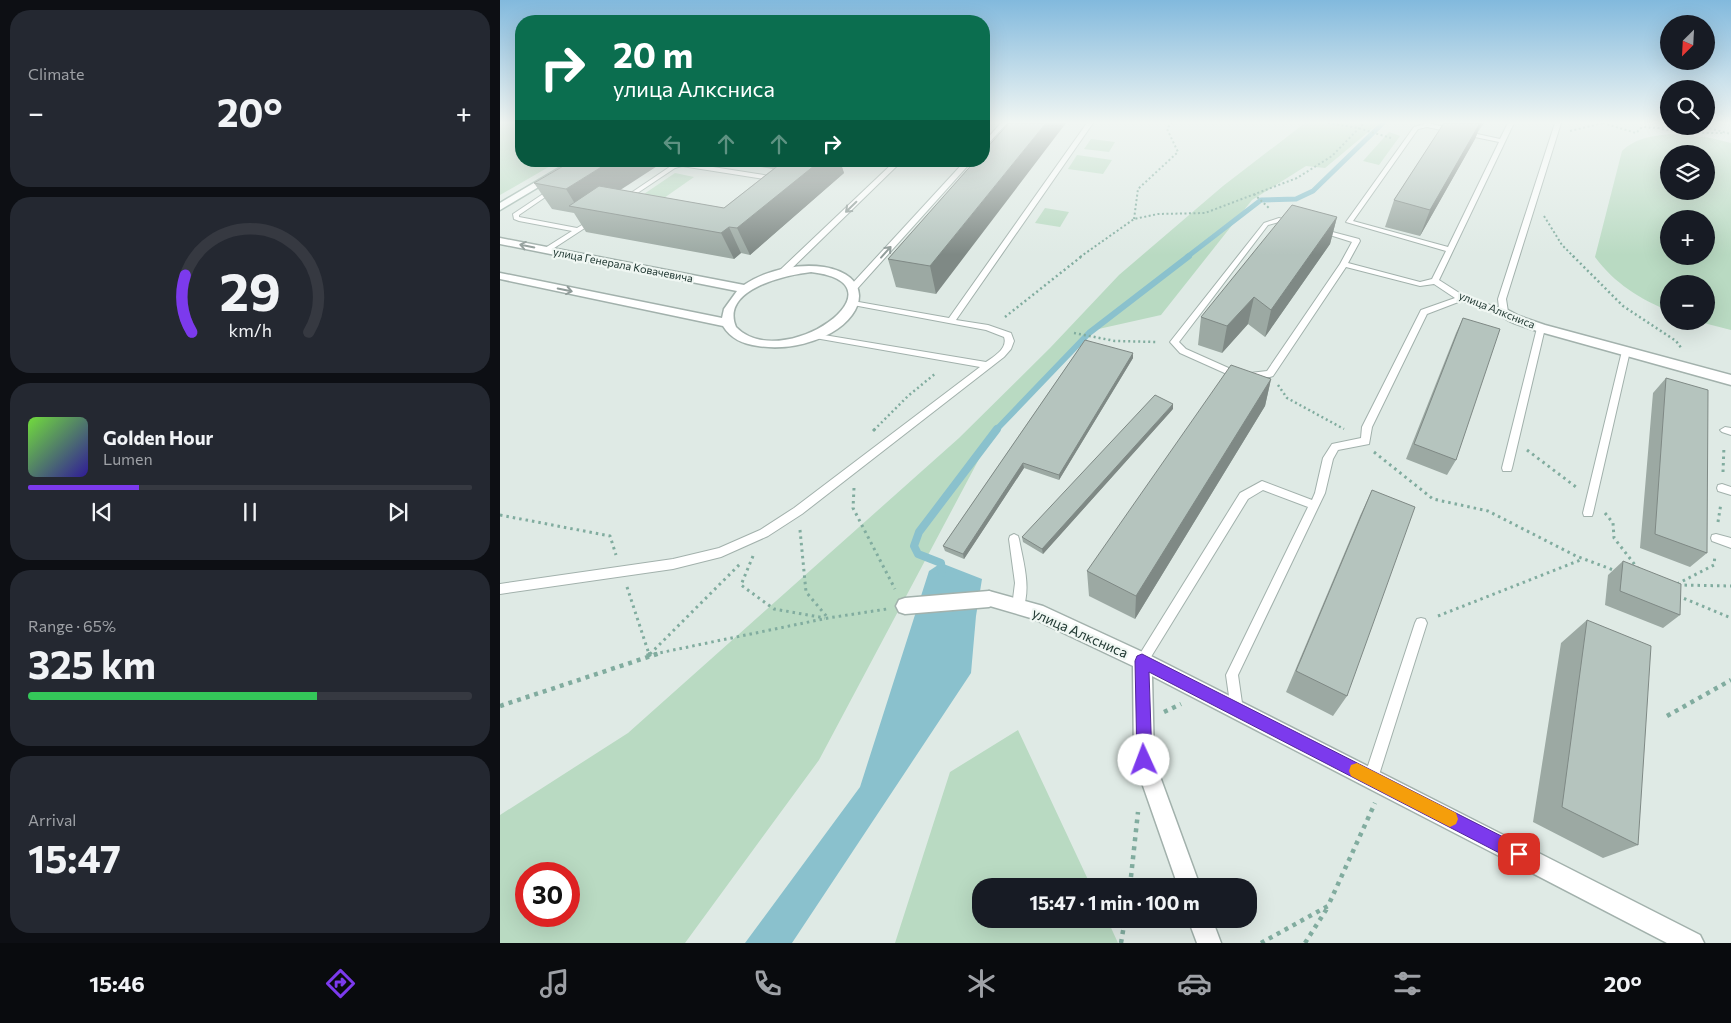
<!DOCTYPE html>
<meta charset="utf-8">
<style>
body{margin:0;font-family:Commissioner,sans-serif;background:#242831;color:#f1f3f6;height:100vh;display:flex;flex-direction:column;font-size:19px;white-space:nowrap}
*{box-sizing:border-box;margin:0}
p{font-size:16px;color:#9ea1a6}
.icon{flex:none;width:28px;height:28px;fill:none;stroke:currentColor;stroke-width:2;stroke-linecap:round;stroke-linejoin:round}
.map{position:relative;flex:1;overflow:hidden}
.side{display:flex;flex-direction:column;gap:10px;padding:10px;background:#0d0f14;width:500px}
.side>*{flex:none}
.top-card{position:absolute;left:15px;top:15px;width:475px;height:152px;border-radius:20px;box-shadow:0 5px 20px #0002;background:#0b6e4f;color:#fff;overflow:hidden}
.needle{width:32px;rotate:204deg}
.buttons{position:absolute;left:1160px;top:15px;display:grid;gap:10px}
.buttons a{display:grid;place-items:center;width:55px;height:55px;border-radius:50%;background:#171b24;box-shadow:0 5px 20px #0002;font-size:25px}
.speed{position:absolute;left:15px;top:862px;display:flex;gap:10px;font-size:25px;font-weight:700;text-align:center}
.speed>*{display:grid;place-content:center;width:65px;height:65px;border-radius:50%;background:#171b24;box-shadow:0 5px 20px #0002;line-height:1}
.speed .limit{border:8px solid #d22;background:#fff;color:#111}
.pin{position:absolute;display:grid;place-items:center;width:42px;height:42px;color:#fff;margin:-21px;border-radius:10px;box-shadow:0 2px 8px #0006}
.me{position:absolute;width:55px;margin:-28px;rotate:358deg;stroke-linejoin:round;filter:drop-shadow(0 0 4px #0008)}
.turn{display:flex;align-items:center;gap:18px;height:105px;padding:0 15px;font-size:22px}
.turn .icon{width:65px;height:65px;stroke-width:2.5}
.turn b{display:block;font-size:35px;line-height:42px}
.lanes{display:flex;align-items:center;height:48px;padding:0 15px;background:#0003;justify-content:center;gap:25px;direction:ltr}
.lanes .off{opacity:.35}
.big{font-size:38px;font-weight:700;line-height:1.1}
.side .card{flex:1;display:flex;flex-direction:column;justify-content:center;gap:8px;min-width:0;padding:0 18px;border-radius:20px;background:#242831}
.side .dial{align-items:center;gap:0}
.dial svg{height:130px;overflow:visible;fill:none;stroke:#363941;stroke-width:7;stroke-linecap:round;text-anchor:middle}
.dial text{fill:#f1f3f6;stroke:none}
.song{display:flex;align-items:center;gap:15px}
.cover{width:60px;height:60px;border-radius:8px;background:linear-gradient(135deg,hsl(100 70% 55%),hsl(250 70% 35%))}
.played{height:5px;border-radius:2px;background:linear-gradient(90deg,#7c3aed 25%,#363941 25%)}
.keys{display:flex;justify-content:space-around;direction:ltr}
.heat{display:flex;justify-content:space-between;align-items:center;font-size:28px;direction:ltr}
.charge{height:8px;border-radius:4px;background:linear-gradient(90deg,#34c759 65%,#363941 0)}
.trip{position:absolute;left:472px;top:878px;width:285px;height:50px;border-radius:20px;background:#171b24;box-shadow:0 5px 20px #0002;font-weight:700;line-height:50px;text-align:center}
.dock{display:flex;height:80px;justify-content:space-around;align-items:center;background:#090b0e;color:#9ea1a6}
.dock .icon{width:35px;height:35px}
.dock .active{color:#7c3aed}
.dock b{font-size:22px;color:#f1f3f6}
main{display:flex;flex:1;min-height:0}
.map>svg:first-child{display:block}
.green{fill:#b9dac2;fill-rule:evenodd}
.water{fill:#8ac1cd}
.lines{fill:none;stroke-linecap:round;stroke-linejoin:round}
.stream-far2{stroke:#8ac1cd;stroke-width:5}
.stream-far1{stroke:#8ac1cd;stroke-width:6}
.stream{stroke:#8ac1cd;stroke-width:8}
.service-casing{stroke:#a2b1ac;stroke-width:2}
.pedestrian-casing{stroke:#a2b1ac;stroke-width:3}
.minor-casing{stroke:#a2b1ac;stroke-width:3}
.secondary-casing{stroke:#9fb5ad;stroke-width:3}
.path-far3{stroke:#81ac9f;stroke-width:2;stroke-dasharray:2 2.5;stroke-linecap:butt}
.path-far2{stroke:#81ac9f;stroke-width:2.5;stroke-dasharray:2 3;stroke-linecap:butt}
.path-far1{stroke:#81ac9f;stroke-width:3;stroke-dasharray:2.5 4;stroke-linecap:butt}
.path{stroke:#81ac9f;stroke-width:4.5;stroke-dasharray:4 5;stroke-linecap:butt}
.service{fill:#fff;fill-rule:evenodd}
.pedestrian{fill:#fff;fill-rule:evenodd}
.minor{fill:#fff;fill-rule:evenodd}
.secondary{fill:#fff;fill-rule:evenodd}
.wall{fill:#9ca9a3}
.shaded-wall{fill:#7f8985}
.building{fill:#b5c4be;stroke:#7f8985}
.oneway{stroke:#909c99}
.route{fill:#7c3aed;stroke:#51269a}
.slow{fill:#f59e0b}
.labels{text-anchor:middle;stroke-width:4.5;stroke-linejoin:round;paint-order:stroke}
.far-street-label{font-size:11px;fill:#213933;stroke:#f0f7f3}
.street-label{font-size:14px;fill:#213933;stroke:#f0f7f3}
</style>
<main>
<section class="side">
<div class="card"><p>Climate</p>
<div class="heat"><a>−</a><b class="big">20°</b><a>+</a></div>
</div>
<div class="card dial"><svg viewBox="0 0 100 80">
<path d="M14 69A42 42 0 1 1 86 69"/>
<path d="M14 69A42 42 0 0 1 10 34" stroke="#7c3aed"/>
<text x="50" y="56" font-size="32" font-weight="700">29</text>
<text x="50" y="72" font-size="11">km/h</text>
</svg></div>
<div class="card">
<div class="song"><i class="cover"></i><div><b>Golden Hour</b><p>Lumen</p></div></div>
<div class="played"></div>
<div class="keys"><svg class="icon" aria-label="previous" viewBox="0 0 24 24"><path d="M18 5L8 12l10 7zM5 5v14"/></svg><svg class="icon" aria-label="pause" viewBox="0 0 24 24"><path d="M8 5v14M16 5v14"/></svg><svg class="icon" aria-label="next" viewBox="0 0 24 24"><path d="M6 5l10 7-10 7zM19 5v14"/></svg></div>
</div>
<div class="card"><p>Range · 65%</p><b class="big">325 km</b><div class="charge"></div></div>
<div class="card"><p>Arrival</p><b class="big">15:47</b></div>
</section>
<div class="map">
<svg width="1231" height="943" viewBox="0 0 1231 943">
<rect width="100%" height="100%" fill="#dfeae5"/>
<!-- green -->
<path class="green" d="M0 123H21V161H59L0 195Z
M805 123H879L825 168 806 166 752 200 661 315 594 330 495 429 319 760 185 943H0V815L128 733 459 438 550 348 619 275 723 186ZM26 874H69V916H26Z
M889 132 900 136 879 165 863 161Z
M1172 134 1211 138 1231 143V330L1196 321H1206V284H1169V311C1140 299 1114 283 1095 257L1122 151C1137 137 1153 136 1172 134ZM1169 154H1206V191H1169ZM1169 219H1206V256H1169Z
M591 139 615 142 609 152 584 149Z
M577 155 612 160 603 174 568 169Z
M175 173 194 177 164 198 144 194Z
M545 208 569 212 560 227 535 223Z
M518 730 591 886H481V919H607L618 943H395L450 772Z"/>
<!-- water -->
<path class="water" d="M441 563 482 579 476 616 471 673 292 943H245L360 787 429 571Z"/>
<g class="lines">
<!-- stream-far2 -->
<path class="stream-far2" d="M687 257 761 200 796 199 813 191 883 123"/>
<!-- stream-far1 -->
<path class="stream-far1" d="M496 430 589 333 689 256"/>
<!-- stream -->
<path class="stream" d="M442 573 441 563 418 554 414 546 419 532 497 429"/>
<!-- service casing -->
<g class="service-casing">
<path id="service" d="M501 123H507L486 146 484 147V142Z
M587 123H593L456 320 488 325 511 333 514 341 511 349 504 357 302 514 268 536 221 557 173 569 0 594V584L173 559 219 548 260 530 294 508 480 367 315 338 312 337V333L486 362C495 356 508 348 504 337L486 330 353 305 349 303 353 301 449 318Z
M927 123 1000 139 1008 123H1014L939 280 964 296 999 308 998 299 1055 123H1061L1006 299 1008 312 1004 314 961 301 927 314 872 427 869 444 838 450 833 459 825 493 738 675 743 710 742 715 737 716 732 715 731 710 726 675 808 507 763 490 748 499 646 665 642 667 638 665 636 661 638 657 740 493 762 481 812 500 815 493 823 458 832 444 861 438 862 427 921 310 955 298 934 284 920 286 846 267 773 376 770 377 738 379 680 353 670 342 764 223 779 218 796 223 793 225 779 222 768 225 679 342 686 349 742 374 767 371 840 264 852 242 817 231V229H821L859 239 860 241 848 263 920 282 932 279 946 251 846 222 914 127ZM927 127 999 142 948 247 853 221 918 129Z
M395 161H402L285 275H279V271Z
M465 161H472L356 290H350V286Z
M181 162 276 177 279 179 276 181 182 166 175 168 127 200 122 199 171 166Z
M52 188 57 189 19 215V217L77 228 92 219 97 220 48 252H45V248L72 231 19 221 14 219 13 214Z
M1041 325 1045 328 1012 468 1011 471H1003L1002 468 1037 328Z
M1126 348 1130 351 1093 513 1092 516H1084L1083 513 1122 351Z
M1225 427 1231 428V435L1222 432 1220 430Z
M1222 484 1231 487V495L1218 491 1217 488 1218 485Z
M514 534 518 536 519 539C523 561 532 589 522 611L518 612 514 611 512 607 515 583 509 539 510 536Z
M1216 534 1231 538V548L1212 541 1211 538 1212 535Z
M921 618 925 619 927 623 878 778 876 783 871 785 866 783 864 778 915 623 917 619Z"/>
</g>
<!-- pedestrian casing -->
<g class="pedestrian-casing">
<path id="pedestrian" d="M489 591 495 594 498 599 495 604 489 607 405 614 399 612 396 606 399 600 405 598Z"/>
</g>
<!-- minor casing -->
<g class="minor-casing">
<path id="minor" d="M0 238 244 285C266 270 298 263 324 267 371 275 368 312 331 333 309 345 282 350 258 346 243 344 231 339 223 326L0 279V273L222 318 224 309 237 291 0 244ZM311 272C412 284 282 375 236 327 220 289 286 275 311 272Z
M1004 308 1019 316 1045 325 1231 375V385L1037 331C1023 326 1007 323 998 312Z
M489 591 543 606 649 655 1200 935 1204 943H1167L652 676 654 760 700 886H678L634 760 633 666 534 619 483 604 480 599 483 594Z
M688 919H712L721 943H697Z"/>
</g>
<!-- secondary casing -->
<g class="secondary-casing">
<path id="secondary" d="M71 161H82L0 210V203Z"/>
</g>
<!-- path-far3 -->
<path class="path-far3" d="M828 123 858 128 891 138
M1103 123 1136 133 1142 127 1159 128 1169 126
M1191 126 1202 127
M1201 126 1231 134
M1162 129 1190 133H1225
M1070 131 1103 123
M337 161 364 165
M754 194 770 209
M1044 216 1062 245 1074 257
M634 219 638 189 678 152 667 129 671 123
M580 257 634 219 658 214 705 213 797 178 832 156 864 123"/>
<!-- path-far2 -->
<path class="path-far2" d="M1073 256 1123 306 1176 341 1182 349
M505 317 582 256
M574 333 615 341 657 342
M778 385 787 398 844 429
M374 430 408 396 436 373"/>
<!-- path-far1 -->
<path class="path-far1" d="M373 431 375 429
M1027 450 1076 487
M874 452 933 499 988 511 1076 556 1116 571
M1223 472 1224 446
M354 488 353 508 395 589
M1105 513 1113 523 1114 538 1139 570
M0 515 110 536 116 555
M1218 522 1221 503
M300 530 306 592 328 618
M253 556 241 585 274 609 325 618
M1177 584 1214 565 1215 555
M1178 585 1231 586
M127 587 149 654
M1178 596 1231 618
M938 616 1083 559
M150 654 241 563
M154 654 328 618 387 609"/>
<!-- path -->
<path class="path" d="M148 653 149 655 151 653
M0 706 160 653
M664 712 681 704
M1167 716 1231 680
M630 886 638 812
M621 943 625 919
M761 943 828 906 875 803
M805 943 828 907"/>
<!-- service -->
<use href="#service" class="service"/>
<!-- pedestrian -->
<use href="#pedestrian" class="pedestrian"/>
<!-- minor -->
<use href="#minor" class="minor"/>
<!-- secondary -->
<use href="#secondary" class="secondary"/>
</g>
<!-- wall -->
<path class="wall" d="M944 123H984L978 132 975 139 920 236 885 227 894 200Z
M222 161H340L344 173 250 255 241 253 234 259 86 232 74 213 52 209 34 183 121 190 224 208 273 169Z
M475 161 436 294 396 287 388 259Z
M837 217 830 244 765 337 748 324 722 353 698 345 701 317Z
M963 318 956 460 947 475 906 459 956 333Z
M585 340 633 358 559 480 524 468 464 559 445 551 443 546Z
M1166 378 1207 553 1190 567 1140 548 1153 393Z
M771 379 765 406 635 619 589 596 587 571Z
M673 409 543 554 523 542 522 537Z
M872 490 847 696 833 716 786 692 860 516Z
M1123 561 1180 615 1163 628 1105 605 1108 575Z
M1087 620 1138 845 1103 858 1033 822 1061 643Z"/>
<!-- shaded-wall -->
<path class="shaded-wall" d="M546 123H566L436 294 430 266Z
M980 123H981L975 139 920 236 930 210Z
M111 161H165L91 209 77 207 66 189Z
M320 161H340L344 173 250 255 237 228Z
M837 217 830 244 765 337 771 310Z
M229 227 241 253 234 259 221 233Z
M754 297 748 324 722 353 727 326Z
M633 353V358L559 480V475Z
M771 379 765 406 635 619 636 596Z
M673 404V409L543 554 542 549Z
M523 463 524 468 464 559 463 554Z"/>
<!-- building -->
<path class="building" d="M509 123H546L430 266 388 259 475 161H484V151Z
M944 123H980L930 210 894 200Z
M72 161H111L66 189 34 183Z
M284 161H320L237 228 229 227 221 233 69 206 99 186 224 208Z
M792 205 837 217 771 310 754 297 727 326 701 317Z
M963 318 1000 329 956 460 914 444Z
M585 340 633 353 559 475 523 463 463 554 443 546Z
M731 365 771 379 636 596 587 571Z
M1166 378 1208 390 1207 553 1155 534Z
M655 395 673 404 542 549 522 537Z
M872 490 915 507 847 696 796 671Z
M1123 561 1181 584 1180 615 1120 591Z
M1087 620 1151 646 1138 845 1062 807Z"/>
<!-- one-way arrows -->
<defs><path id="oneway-shaft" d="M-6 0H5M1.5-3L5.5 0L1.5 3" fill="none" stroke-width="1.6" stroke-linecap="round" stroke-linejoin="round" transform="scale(1.25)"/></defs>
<g class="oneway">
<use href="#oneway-shaft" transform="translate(351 207) rotate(136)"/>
<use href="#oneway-shaft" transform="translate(27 246) rotate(-169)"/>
<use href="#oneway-shaft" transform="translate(386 252) rotate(-48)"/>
<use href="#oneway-shaft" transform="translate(65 290) rotate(12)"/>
</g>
<!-- sky -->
<linearGradient id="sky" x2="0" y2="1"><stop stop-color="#82b9dd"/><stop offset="0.48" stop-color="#f1f6f3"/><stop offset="1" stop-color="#f1f6f3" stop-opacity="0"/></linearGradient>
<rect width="1231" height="255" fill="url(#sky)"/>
<!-- route -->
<path class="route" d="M642 654 1025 848 1028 854 1025 860 1019 863 1013 860 649 672 652 760 650 765 644 767 639 765 637 760 635 661 637 656Z"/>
<!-- slow -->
<path class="slow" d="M857 763 956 813 958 819 956 824 950 827 944 824 851 776 849 771 851 765Z"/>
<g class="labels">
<!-- far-street labels -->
<g class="far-street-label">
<text transform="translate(123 265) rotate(11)" y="4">улица Генерала Ковачевича</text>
<text transform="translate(997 310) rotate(22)" y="4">улица Алксниса</text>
</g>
<!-- street labels -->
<g class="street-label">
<text transform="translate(580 633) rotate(24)" y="5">улица Алксниса</text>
</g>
</g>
</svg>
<div class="buttons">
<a><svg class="needle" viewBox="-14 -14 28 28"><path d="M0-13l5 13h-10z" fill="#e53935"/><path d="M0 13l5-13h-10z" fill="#9ea1a6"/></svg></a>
<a><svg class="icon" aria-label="search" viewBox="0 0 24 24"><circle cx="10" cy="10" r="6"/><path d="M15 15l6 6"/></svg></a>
<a><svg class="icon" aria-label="layers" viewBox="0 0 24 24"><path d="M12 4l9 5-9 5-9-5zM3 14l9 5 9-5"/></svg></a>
<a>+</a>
<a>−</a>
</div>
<div class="speed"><div class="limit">30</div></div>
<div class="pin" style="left:1019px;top:854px;background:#d93025"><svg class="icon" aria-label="arrive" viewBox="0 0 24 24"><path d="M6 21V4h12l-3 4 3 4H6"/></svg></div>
<svg class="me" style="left:644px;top:760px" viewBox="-20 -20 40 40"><circle r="19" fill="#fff"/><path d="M0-13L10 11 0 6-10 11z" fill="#7c3aed"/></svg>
<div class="trip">15:47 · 1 min · 100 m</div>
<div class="top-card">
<div class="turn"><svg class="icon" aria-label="right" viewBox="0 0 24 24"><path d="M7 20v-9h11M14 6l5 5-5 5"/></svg><div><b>20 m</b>улица Алксниса</div></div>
<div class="lanes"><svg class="icon off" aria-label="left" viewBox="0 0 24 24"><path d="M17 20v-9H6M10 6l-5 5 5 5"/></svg><svg class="icon off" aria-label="ahead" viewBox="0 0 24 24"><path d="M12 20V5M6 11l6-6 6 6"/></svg><svg class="icon off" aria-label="ahead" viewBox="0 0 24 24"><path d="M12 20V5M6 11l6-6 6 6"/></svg><svg class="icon" aria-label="right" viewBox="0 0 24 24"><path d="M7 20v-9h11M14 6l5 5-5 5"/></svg></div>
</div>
</div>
</main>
<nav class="dock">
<b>15:46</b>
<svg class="icon active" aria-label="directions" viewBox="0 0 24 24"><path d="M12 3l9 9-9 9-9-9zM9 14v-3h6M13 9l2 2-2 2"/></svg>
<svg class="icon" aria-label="music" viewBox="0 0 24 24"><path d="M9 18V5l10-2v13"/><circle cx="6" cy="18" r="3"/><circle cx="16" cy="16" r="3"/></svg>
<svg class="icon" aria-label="phone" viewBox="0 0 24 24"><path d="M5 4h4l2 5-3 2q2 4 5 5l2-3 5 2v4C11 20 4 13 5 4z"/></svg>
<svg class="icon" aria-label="climate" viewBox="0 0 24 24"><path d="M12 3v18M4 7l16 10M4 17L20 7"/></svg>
<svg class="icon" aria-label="car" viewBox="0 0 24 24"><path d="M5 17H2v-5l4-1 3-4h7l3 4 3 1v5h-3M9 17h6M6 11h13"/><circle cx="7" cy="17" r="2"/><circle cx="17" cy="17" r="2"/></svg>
<svg class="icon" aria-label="filters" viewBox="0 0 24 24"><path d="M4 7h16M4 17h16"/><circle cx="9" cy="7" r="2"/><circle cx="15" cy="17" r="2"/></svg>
<b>20°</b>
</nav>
